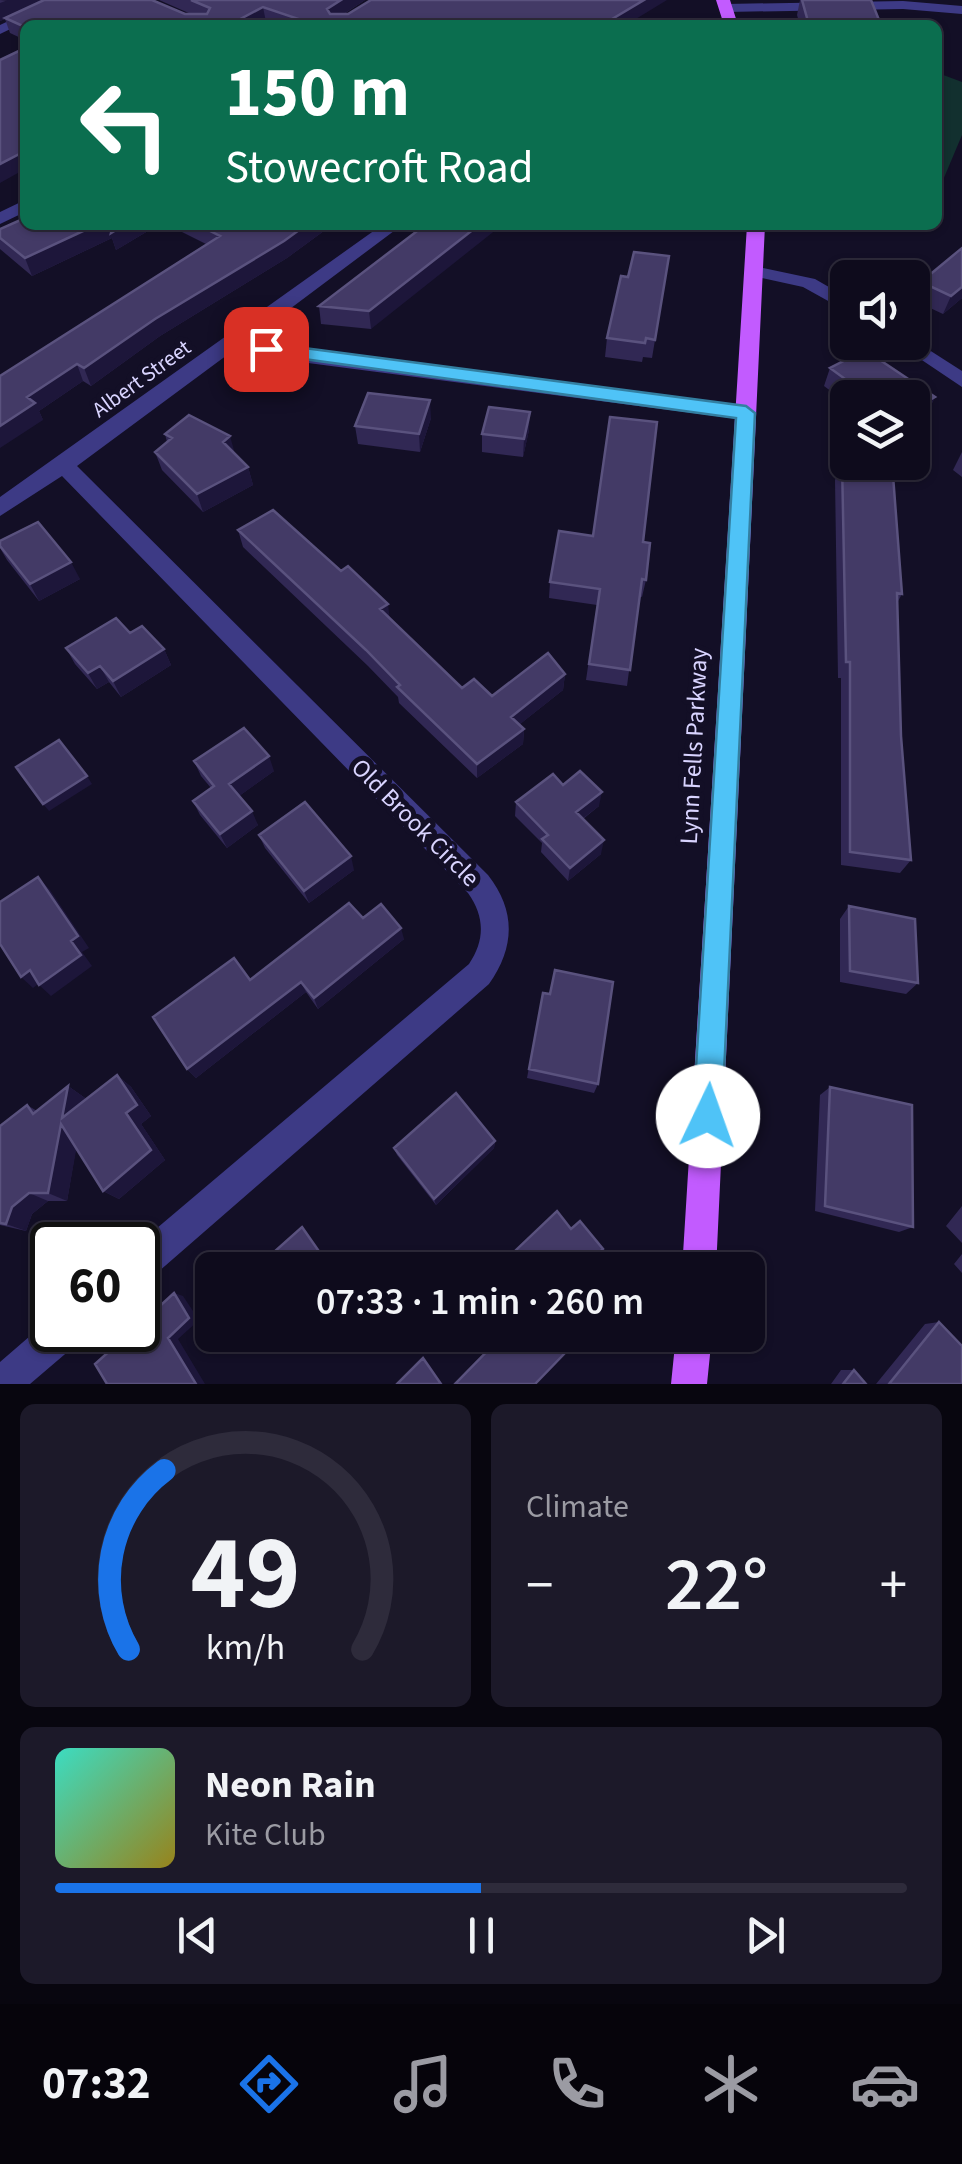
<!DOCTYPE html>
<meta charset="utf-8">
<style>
body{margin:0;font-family:"Source Sans 3",sans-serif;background:#1c1929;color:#f1f3f6;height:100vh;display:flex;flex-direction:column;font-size:38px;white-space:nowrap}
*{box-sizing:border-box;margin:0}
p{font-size:32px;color:#9b9ba3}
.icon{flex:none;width:55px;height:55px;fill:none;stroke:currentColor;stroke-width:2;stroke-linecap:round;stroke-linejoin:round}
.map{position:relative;height:1384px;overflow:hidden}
.side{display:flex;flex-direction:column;gap:20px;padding:20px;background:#08060f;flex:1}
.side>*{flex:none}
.guide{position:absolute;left:20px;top:20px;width:922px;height:210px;border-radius:15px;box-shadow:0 2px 8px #0004,0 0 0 2px #2e2b3b;background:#0b6e4f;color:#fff;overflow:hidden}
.buttons{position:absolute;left:830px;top:260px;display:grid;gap:20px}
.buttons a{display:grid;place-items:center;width:100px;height:100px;border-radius:15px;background:#0e0b1c;box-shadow:0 2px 8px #0004,0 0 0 2px #2e2b3b;font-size:50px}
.speed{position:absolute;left:30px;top:1222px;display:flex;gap:20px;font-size:50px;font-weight:700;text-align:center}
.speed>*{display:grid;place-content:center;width:130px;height:130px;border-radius:50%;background:#0e0b1c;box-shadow:0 2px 8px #0004,0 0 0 2px #2e2b3b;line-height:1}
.speed .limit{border:5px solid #111;border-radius:15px;background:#fff;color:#111}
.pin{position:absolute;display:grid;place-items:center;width:85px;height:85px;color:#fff;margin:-42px;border-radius:20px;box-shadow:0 5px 15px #0006}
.me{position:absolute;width:110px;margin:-55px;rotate:3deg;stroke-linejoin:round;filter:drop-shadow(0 0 8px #0008)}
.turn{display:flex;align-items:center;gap:35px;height:210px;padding:0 40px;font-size:45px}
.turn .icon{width:130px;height:130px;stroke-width:2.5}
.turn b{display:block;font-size:70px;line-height:85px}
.big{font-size:75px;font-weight:600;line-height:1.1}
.side .widget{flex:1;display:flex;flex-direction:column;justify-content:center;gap:15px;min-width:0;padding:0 35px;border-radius:15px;background:#1c1929}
.side .dial{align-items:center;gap:0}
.dial svg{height:260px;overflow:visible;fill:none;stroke:#2e2b3b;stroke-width:7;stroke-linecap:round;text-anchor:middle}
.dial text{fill:#f1f3f6;stroke:none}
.song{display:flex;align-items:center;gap:30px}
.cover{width:120px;height:120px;border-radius:15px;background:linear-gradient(135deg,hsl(170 70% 55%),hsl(50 70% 35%))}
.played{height:10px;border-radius:5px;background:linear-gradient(90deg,#1a73e8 50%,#2e2b3b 50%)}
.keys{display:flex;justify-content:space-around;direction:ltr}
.heat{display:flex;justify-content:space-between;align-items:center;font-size:55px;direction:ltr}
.side .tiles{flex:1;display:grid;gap:20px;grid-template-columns:1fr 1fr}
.widget:last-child{grid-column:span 2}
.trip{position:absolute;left:195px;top:1252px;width:570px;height:100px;border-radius:15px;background:#0e0b1c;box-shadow:0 2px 8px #0004,0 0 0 2px #2e2b3b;font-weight:600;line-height:100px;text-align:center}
.menu{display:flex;height:160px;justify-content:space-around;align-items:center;background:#06040b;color:#9b9ba3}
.menu .icon{width:70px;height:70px}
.menu .active{color:#1a73e8}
.menu b{font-size:45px;color:#f1f3f6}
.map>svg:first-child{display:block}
.green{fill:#12302f}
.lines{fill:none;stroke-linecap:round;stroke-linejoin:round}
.minor{fill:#3d3a85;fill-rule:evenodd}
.major{fill:#c25bff;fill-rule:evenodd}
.wall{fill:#312854}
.shaded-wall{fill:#1d163a}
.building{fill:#433a66;stroke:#5a527e;stroke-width:2.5}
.route{fill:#4fc3f7;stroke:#337fa1;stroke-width:2.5}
.labels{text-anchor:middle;stroke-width:10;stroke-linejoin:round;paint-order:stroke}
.far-street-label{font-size:22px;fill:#d9d4ff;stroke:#130f26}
.street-label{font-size:25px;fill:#d9d4ff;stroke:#130f26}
</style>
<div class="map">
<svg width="962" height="1384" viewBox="0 0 962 1384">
<rect width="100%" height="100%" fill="#130f26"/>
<!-- green -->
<path class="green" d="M938 73 962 82V135L938 192Z"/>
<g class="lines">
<!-- minor -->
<path class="minor" d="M53 0H71L0 34V25Z
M903 1 962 6V14L903 9 726 12 719 8 726 4Z
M25 200V212L0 224V212Z
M382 225H402L255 335 288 348 746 406 756 413 746 420 285 360 242 344 77 466 488 875C516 911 515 947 489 984L150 1279 138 1284 137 1245 469 964C485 940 485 917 468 893L62 476 0 516V497Z
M754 266 815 279 848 298V312L803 287 748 275V267Z
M912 339 962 371V387L895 342H912Z
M52 1317V1330H83L78 1343 30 1384H0V1362Z"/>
<!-- major -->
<path class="major" d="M716 0H730L738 25H724Z
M747 225H765L716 1270H682Z
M676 1335H712L707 1384H671Z"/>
</g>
<!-- wall -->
<path class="wall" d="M0 0 191 14 159 0H365L344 14 626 25H275L266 22 259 25H25V40L10 33 5 19 0 21Z
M800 0H871L881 25H800L797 15Z
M25 225H158L116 250 112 238 32 276 0 249V229Z
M168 225H332L287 258 160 336 91 386 83 381 39 411 43 420 0 376 206 244Z
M425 225 371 329 321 324 319 306Z
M962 248V298L943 314 913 300 921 282Z
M669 256 652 358 643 357 642 362 605 357 607 338 628 277Z
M830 368 935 397 926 415 912 424V398H848V404L824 386Z
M431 418 420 452 358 444 355 426Z
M529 430 523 457 482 452V434Z
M165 434 235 454 248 467 253 485 203 512 162 470 155 452 167 442Z
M962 452V477L953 470Z
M842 462 855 464 856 462H892L902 594 897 603 901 736 911 860 900 873 841 865V678H838L835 480Z
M238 530 389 618 462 688 492 696 565 674 563 690 520 724 524 729 523 744 477 778 399 703 398 697 368 666 243 547Z
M0 541 80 579 39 601 7 560 0 548Z
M643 542 646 580 642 597 639 596 627 686 586 680 597 605 549 598 550 582Z
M130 633 164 649 171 665 121 697 109 682 97 689 75 664 66 648Z
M194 761 274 771 239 796 258 825 227 848 200 815 193 801 211 788 201 776Z
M563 785 599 806 583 819 601 854 568 881 541 852 542 843 515 816 516 802Z
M259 835 354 870 309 903 265 848Z
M849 906 918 983 906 994 840 982V919Z
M363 918 404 939 318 1009 306 992 196 1078 187 1069 250 980Z
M543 993 598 1084 594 1093 527 1078Z
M117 1075 131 1087 151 1116 141 1124 165 1160 119 1199 103 1191 76 1148 67 1201H48L32 1214 26 1231 0 1225V1126L27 1105 37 1111 68 1086 85 1098V1101Z
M830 1087 913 1227 899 1232 815 1211 820 1095Z
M495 1141 494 1148 436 1205 397 1155 394 1148Z
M962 1206V1243L946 1226Z
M962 1254V1273L954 1264Z
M939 1322 962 1384H876L925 1324Z
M841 1370H854L866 1384H831Z"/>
<!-- shaded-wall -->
<path class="shaded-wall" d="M8 0H44L0 21V3Z
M341 0H365L328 24 327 9Z
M644 0H667L626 25H602Z
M263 7 266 22 259 25H229Z
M25 151V169L0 183V164Z
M96 225H158L116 250 112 238 32 276 25 258Z
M306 225H332L287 258 160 336 91 386 84 368 155 319Z
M479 225H502L371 329 369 311Z
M962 287V298L943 314 951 296Z
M77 364 83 381 39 411 43 420 0 448V426L27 397Z
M935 397 926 415 912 424V410Z
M430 400 431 418 420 452 419 434Z
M530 412 529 430 523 457 524 439Z
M230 436 235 454 223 442Z
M248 467 253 485 203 512 197 494Z
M71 562 80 579 39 601 30 584Z
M388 604 390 621 380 609Z
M164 649 171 665 121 697 113 681Z
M100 666 109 682 97 689 88 673Z
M565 674 563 690 510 732 511 717Z
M524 729 523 744 477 778V764Z
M269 756 274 771 235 799 229 784Z
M87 776 92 784 49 811 43 804Z
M602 792 599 806 573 826 576 812Z
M252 811 258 825 227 848 220 834Z
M604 840 601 854 568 881 570 868Z
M351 856 354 870 309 903 304 891Z
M38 877 50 890 89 948 82 952 92 966 51 996 39 985 71 941Z
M401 928 404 939 318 1009 314 998Z
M30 970 42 981 33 988 21 977Z
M301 982 306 992 196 1078 187 1069Z
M117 1075 131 1087 151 1116 141 1124 165 1160 119 1199 103 1191 126 1113Z
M68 1086 85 1098 80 1129 62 1118Z
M61 1124 79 1134 67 1201 48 1193Z
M495 1141 494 1148 436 1205 434 1199Z
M29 1193 48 1201 32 1214 26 1231 6 1224 12 1207Z
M174 1293 183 1296 199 1320 178 1339 205 1384H196L168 1338Z"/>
<!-- building -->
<path class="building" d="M44 0H152L185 14H207L210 8 191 0H341L327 9 330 14H348L371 0H644L602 25H316L263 7 229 25H25V27L5 18Z
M802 0H871L881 25H809Z
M25 48V151L0 164V60Z
M25 218V225H96L25 258 0 238V229Z
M113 225H124L111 233Z
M198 225H306L284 241 155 319 84 368 77 364 27 397 35 403 0 426V376L220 236Z
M425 225H479L369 311 319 306Z
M962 248V287L951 296 921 282Z
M634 252 669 256 655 340 646 338 645 343 607 338 621 276 628 277Z
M865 350 935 397 912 410V398H871L830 368Z
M368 393 430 400 419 434 355 426Z
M489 407 530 412 524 439 482 434Z
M189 415 230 436 223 442 248 467 197 494 155 452 172 438 165 434Z
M610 417 657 422 643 542 650 543 646 580 642 579 630 670 589 664 600 589 550 582 559 531 593 536Z
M842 462 859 464V462H892L902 594 897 593 901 736 911 860 850 852V662H846Z
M273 510 341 571 348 566 388 604 380 609 462 688 474 679 492 696 548 653 565 674 511 717 524 729 477 764 397 687 400 685 366 650 238 530Z
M38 522 71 562 30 584 0 546V541Z
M116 618 130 633 142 626 164 649 113 681 100 666 88 673 66 648Z
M244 728 269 756 229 784 252 811 220 834 193 801 214 786 194 761Z
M59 740 87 776 43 804 16 767Z
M580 771 602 792 576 812 604 840 570 868 542 839 548 835 516 802 553 774 563 785Z
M305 802 351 856 304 891 259 835Z
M38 877 78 936 71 941 81 955 39 985 30 970 21 977 0 944V902Z
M349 903 363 918 381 904 401 928 314 998 301 982 187 1069 153 1017 234 958 250 980Z
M849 906 915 919 918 983 850 971Z
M555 970 613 982 598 1084 529 1069 543 993 550 994Z
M117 1075 137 1105 126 1113 151 1150 103 1191 61 1124 48 1193H29L12 1207 6 1224 0 1223V1126L27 1105 33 1114 68 1086 62 1118Z
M830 1087 912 1105 913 1227 825 1206Z
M456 1093 495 1141 434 1199 394 1148Z
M557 1211 571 1229 580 1221 603 1249 581 1270H495Z
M302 1227 332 1270H270L264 1261Z
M174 1293 189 1318 168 1338 196 1384H107L95 1364 133 1330H138V1326Z
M939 1322 962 1346V1384H889Z
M503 1335H568L565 1353 535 1384H455Z
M423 1358 441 1384H397Z
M854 1370 866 1384H843Z"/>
<!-- route -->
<path class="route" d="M266 343 746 406 755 413 722 1116 718 1126 708 1130 697 1126 693 1116 736 418 260 353 257 349Z"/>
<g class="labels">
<!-- far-street labels -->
<g class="far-street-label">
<text transform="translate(141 378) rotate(-36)" y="8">Albert Street</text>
</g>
<!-- street labels -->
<g class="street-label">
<text transform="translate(693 746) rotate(-87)" y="9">Lynn Fells Parkway</text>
<text transform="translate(416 822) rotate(45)" y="9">Old Brook Circle</text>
</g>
</g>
</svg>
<div class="buttons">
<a><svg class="icon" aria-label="sound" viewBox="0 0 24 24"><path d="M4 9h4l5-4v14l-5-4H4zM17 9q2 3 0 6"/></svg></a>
<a><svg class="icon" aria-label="layers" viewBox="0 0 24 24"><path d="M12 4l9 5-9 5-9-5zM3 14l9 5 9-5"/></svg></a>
</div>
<div class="speed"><div class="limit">60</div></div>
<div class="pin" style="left:266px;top:349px;background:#d93025"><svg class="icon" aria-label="arrive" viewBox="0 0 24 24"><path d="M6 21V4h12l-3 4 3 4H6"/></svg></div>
<svg class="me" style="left:708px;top:1116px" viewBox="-20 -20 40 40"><circle r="19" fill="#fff"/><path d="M0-13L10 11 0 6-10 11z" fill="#4fc3f7"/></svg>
<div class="trip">07:33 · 1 min · 260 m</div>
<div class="guide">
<div class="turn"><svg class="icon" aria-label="left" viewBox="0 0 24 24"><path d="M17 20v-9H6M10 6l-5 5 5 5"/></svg><div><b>150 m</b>Stowecroft Road</div></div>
</div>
</div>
<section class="side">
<div class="tiles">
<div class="widget dial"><svg viewBox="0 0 100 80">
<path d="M14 69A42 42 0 1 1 86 69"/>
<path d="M14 69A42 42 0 0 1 25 14" stroke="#1a73e8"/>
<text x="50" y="56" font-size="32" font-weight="700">49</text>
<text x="50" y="72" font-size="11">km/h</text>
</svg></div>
<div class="widget"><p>Climate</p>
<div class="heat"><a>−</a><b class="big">22°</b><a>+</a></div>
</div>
<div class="widget">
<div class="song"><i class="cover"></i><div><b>Neon Rain</b><p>Kite Club</p></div></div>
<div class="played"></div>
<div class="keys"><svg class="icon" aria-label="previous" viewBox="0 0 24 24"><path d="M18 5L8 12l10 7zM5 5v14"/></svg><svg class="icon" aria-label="pause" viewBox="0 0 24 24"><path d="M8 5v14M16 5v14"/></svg><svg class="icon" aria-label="next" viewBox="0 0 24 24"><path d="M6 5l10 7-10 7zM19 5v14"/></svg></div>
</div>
</div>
</section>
<nav class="menu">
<b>07:32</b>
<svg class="icon active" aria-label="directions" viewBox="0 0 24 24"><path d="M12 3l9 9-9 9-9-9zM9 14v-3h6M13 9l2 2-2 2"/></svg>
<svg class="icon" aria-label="music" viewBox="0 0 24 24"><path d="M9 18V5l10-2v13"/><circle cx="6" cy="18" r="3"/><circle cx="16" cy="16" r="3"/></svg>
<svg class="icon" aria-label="phone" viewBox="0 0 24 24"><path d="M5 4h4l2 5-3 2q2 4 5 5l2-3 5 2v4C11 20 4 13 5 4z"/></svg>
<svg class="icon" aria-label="climate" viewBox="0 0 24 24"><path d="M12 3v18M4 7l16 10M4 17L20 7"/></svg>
<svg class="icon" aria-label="car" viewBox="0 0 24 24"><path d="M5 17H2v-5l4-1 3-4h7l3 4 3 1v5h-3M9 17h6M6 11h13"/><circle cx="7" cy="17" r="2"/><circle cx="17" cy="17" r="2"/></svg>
</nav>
